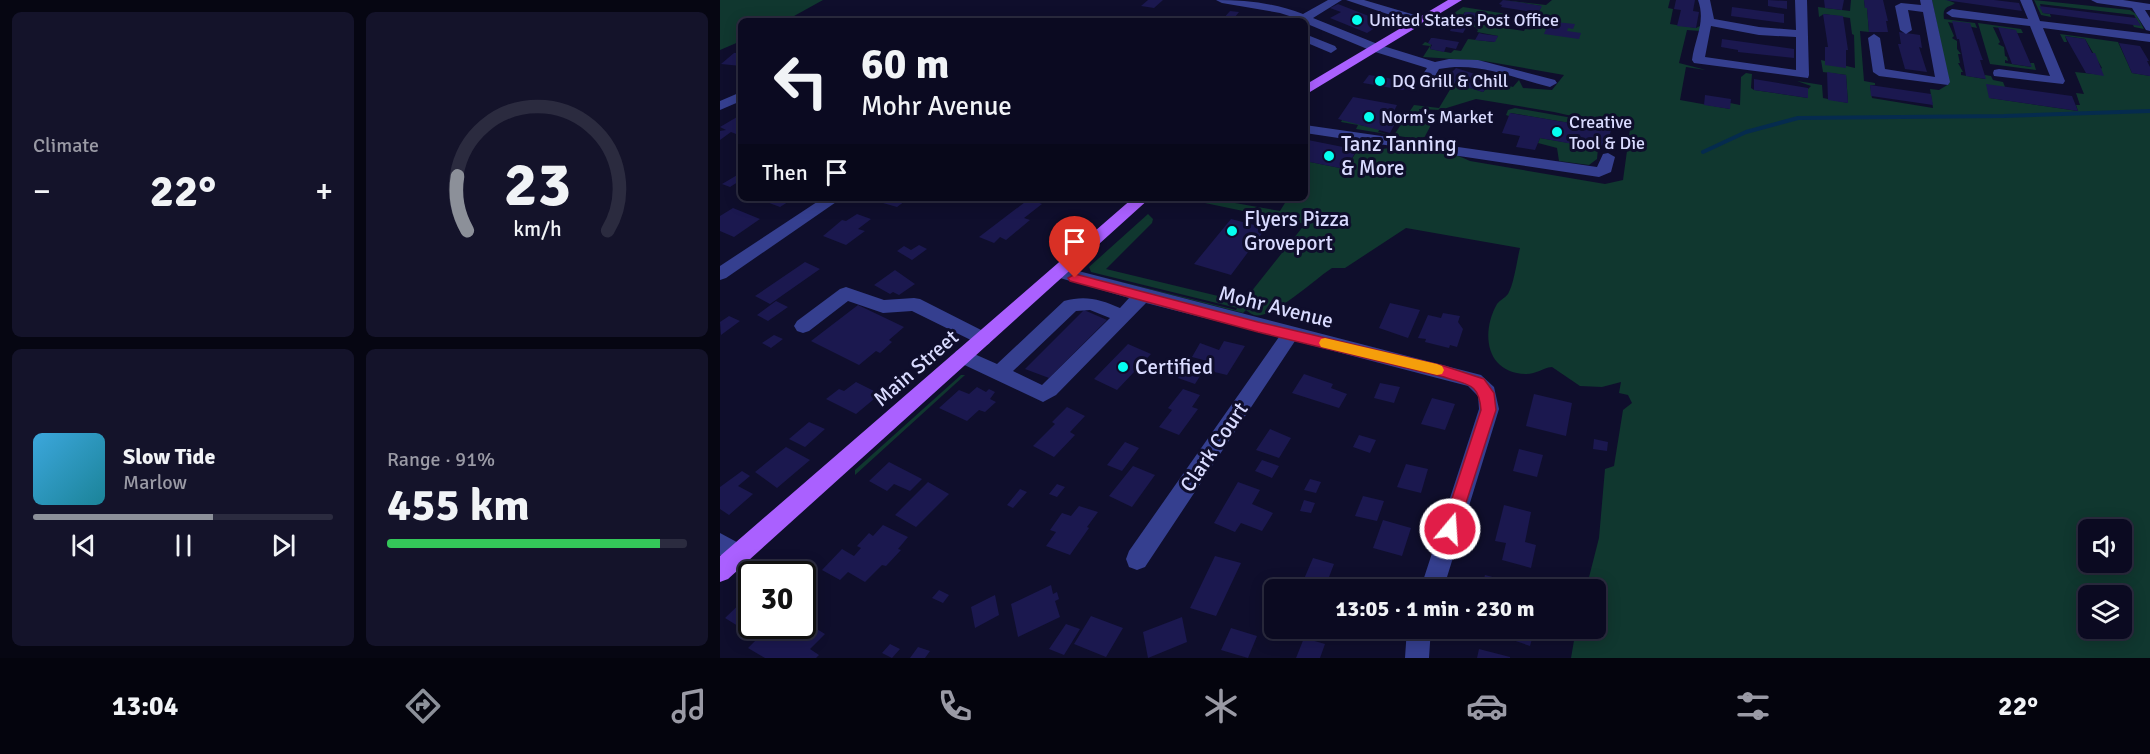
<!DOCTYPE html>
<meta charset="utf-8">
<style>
body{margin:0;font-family:Signika,sans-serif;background:#14132a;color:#f1f3f6;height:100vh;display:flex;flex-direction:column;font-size:22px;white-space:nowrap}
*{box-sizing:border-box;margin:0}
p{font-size:20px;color:#9a9aa5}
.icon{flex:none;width:33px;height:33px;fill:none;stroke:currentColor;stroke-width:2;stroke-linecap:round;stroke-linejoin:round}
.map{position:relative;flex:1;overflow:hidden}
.details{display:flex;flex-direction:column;gap:12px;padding:12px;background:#060612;width:720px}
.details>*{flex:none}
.banner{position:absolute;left:18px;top:18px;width:570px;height:183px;border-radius:9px;box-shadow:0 3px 15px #0003,0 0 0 2px #2b2b3f;background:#0b0a21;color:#f1f3f6;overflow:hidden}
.controls{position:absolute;left:1358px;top:519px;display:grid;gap:12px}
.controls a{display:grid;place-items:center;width:54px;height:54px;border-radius:9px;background:#0b0a21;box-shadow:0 3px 15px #0003,0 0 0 2px #2b2b3f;font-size:30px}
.speed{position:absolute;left:18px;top:561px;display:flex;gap:12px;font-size:30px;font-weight:700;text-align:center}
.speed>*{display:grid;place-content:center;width:78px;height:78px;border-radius:50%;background:#0b0a21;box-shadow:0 3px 15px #0003,0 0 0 2px #2b2b3f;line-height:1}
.speed .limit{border:3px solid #111;border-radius:9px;background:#fff;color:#111}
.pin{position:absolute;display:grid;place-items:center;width:51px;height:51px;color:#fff;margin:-62px -26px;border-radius:50% 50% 50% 0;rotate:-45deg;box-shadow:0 0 6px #0007}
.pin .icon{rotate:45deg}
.me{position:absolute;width:66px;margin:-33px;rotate:18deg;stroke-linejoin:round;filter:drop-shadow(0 0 4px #0008)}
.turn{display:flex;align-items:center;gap:21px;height:126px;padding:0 24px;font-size:27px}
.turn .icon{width:78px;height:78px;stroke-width:2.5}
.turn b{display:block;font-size:42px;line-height:51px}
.then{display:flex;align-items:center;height:57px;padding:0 24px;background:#0003;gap:12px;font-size:22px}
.big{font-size:45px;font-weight:800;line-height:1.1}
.details .card{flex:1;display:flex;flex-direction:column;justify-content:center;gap:9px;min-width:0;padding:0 21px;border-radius:9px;background:#14132a}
.details .dial{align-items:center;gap:0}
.dial svg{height:156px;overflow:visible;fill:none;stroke:#2b2b3f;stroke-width:7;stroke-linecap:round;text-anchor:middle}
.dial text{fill:#f1f3f6;stroke:none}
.song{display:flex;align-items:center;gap:18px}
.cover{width:72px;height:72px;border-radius:9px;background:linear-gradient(135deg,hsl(200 70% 55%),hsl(190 70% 35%))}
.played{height:6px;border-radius:3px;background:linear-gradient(90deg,#8c9099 60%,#2b2b3f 60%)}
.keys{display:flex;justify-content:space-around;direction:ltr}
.heat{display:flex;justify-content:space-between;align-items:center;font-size:33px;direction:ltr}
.charge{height:9px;border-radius:4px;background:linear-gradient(90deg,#34c759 91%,#2b2b3f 0)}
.details .tiles{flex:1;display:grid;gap:12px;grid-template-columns:repeat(2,1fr)}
.trip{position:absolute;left:544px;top:579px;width:342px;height:60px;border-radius:9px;background:#0b0a21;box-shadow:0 3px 15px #0003,0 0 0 2px #2b2b3f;font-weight:800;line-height:60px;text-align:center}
.menu{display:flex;height:96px;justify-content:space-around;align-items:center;background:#04040d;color:#9a9aa5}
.menu .icon{width:42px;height:42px}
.menu .selected{color:#8c9099}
.menu b{font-size:27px;color:#f1f3f6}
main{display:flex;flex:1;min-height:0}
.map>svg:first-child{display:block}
.green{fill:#10372f;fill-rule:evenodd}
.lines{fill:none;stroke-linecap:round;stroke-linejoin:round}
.stream{stroke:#052b4e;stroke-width:4}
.building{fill:#1b184f}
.minor{fill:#353f8f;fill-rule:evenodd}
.major{fill:#aa60ff;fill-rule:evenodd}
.route{fill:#e11d48;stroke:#92132f;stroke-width:1.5}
.slow{fill:#f59e0b}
.poi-dot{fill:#05fff0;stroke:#0f0e2c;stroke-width:2}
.labels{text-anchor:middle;stroke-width:6;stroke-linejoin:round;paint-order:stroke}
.far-poi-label{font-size:18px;fill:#d9dbff;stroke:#0f0e2c;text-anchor:start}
.poi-label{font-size:21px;fill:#d9dbff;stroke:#0f0e2c;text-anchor:start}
.street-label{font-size:21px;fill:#d9dbff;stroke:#0f0e2c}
</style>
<main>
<section class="details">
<div class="tiles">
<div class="card"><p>Climate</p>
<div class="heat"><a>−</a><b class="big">22°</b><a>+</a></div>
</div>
<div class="card dial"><svg viewBox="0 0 100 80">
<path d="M14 69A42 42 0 1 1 86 69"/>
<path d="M14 69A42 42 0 0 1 9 41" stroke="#8c9099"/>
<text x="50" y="56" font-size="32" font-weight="700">23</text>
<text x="50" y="72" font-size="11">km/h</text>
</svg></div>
<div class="card">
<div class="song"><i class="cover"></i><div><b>Slow Tide</b><p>Marlow</p></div></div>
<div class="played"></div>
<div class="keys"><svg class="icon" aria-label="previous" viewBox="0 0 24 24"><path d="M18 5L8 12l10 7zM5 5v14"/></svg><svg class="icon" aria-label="pause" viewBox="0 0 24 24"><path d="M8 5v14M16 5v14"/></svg><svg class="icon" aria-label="next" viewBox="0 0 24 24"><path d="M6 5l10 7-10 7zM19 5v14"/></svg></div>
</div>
<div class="card"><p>Range · 91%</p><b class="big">455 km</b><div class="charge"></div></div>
</div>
</section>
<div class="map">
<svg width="1430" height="658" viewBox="0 0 1430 658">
<rect width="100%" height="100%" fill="#0f0e2c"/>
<!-- green -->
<path class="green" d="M0 0H103L65 21H21V41L0 50Z
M783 0 826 5 832 0H950L948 8 953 9 950 24 976 28 982 25 980 31 967 30 959 63 986 70 966 67 960 100 1010 109V103L1020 105 1021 77 1026 73 1032 74 1031 88 1034 90 1088 98V89L1091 86 1077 81 1102 85 1103 98 1128 103 1126 75 1103 72 1101 60 1135 68 1134 35 1132 34 1130 18 1104 14 1099 17 1098 7 1130 11 1131 0H1144L1145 8H1147L1149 32 1140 31 1144 81 1155 83V85H1150L1152 98 1213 108 1210 89 1219 90 1229 84 1212 0H1227L1235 3C1229 8 1222 5 1224 19L1255 23 1257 28 1228 22 1234 36 1232 38 1237 41V49L1241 54H1238L1240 63H1238L1243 72H1241V75L1265 79V75L1271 76 1273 80 1283 82 1285 87 1270 98 1358 111 1356 105H1360L1356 93 1364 94 1355 72 1383 75 1380 69 1382 68 1365 39 1345 36 1347 42H1344L1340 34 1398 42 1412 73 1430 76V658H851L856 629 876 628V590L866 589 879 538 885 469 894 466 903 410 912 403 908 395 899 393 901 382 882 387 860 386 832 367C822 368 817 374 806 374 765 373 761 332 777 304 780 300 785 298 788 294 794 284 797 260 800 248L686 228 625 268H612C596 278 552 320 534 315 533 315 527 311 526 310L523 313 366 273 516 310 517 308 371 272 369 267 428 214 433 219 432 223 386 269 523 302 585 224 461 198H503L515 201V203L560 211 568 198H585V161L625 169 637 151 633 149 635 147C644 147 655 151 663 149 689 143 727 149 750 161L885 184 903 180 910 129 834 112 756 99 720 110 699 109 701 116 712 123 703 140 636 129 638 125 621 122 622 120 640 123V125L660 129 658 132 674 135 694 105 719 108 731 88 726 86 724 80 763 92 769 85 774 87 779 83 793 87 799 80 803 88 832 90 844 75 764 61 703 57 710 46 702 45 705 42 711 44 710 49 731 53 734 50 741 51 748 39 774 42 778 36 757 32 758 30 755 27 734 24 732 26H725L723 29 711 27 725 19 804 31 805 29 813 30 806 28 815 12 819 13 821 6ZM1368 530H1401V562H1368ZM1368 596H1401V628H1368Z
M1314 0 1410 10 1416 14 1424 29 1414 27 1413 25H1420L1414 15 1320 4 1323 13 1330 14 1331 17 1321 15Z
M743 7 787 14 791 20 783 25 766 23 769 18 764 17 765 14 745 12 742 16 731 15Z
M1258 23 1301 29 1303 33H1297L1295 30 1273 27 1280 42 1278 44 1284 47 1285 56 1287 57 1288 61 1285 60V63L1311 67 1310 63H1314L1316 70 1270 64Z
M795 108 887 124 897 129 891 130 791 113 789 116 786 115 788 110Z
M820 138 878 148 877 159 869 165 839 161 837 148 818 143Z
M241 375H245L135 475V470Z"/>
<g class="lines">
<!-- stream -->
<path class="stream" d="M983 152 1026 132 1078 118 1284 116 1430 111"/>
</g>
<!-- building -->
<path class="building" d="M428 0H443L434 8 421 6Z
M783 0 798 2 822 6 818 13 781 7 782 5 779 4Z
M956 0H975L973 11 979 12 976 28 957 26 961 10 954 9Z
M1048 0 1067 1V9L1048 6Z
M1104 0H1124L1122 10 1105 8Z
M1144 0H1163L1168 21H1166L1168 32H1149L1147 8H1145Z
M1225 0H1274L1299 3 1302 11Z
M618 4 664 22 647 33 610 18 621 12 610 8Z
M1319 6 1416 18 1421 26 1323 13Z
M1012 7 1064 14V23L1011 16Z
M510 11 519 12 515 17 520 18 517 21 503 19Z
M745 12H749L765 14 760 22 741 19Z
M1103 14 1123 16 1128 50H1126V68L1105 65V47H1108Z
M1232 21 1250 23 1261 55 1263 60H1260L1266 79 1246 76 1239 39H1237Z
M835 22 855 24 853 29 848 28 847 31 861 33 859 39 824 34 827 27 832 28Z
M734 23 747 26 743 33 730 31Z
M1278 27 1296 30 1312 67 1292 64Z
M1179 32 1200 35 1202 48 1199 47 1207 72 1185 69 1178 44H1181Z
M759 33 763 34 778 36 775 42 755 40Z
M1345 36 1365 39 1372 53H1375L1384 76 1366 73Z
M711 38H714L739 42 736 49 726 47 724 52 710 49 712 45 708 43Z
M1002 39 1074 49V58L1018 52V50L1001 47Z
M1399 43 1420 46 1429 61H1427L1430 67V76L1412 73Z
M14 53H21V66L1 64Z
M736 68 771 79 781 81 774 87 769 85 763 92 724 80Z
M1107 72 1126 75 1128 103 1108 100Z
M649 75 668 78 688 84 683 90 643 83Z
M1034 79 1088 88V98L1034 90Z
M1266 84 1352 96 1358 111 1269 98Z
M1150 85 1211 94 1213 105 1151 96Z
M985 95 1011 99 1010 109 984 105Z
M633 97 677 105 673 113 680 114 670 133 618 119Z
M790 113 891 130 886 150 820 138 815 150 796 147 800 136 782 133Z
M17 117 21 118V131L16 134 11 132 0 140V131L6 130 0 127Z
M588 140 633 149 637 150 625 169 585 161V144Z
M19 174 21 180 10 187 2 184Z
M36 198H74L60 207Z
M170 198H189L177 207 163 203Z
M309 199 322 204 304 218 310 220 286 240 280 237 274 243 259 237Z
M13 208 40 219 14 237 0 231V216Z
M137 214 151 219 138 229 145 231 126 245 103 236 122 220 126 221Z
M511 219 546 228 511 275 474 264Z
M199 245 207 249 192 260 177 251 184 246 191 250Z
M85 262 100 269 50 304 35 296Z
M175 270 195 284 179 295 173 292 170 294 154 285Z
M56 301 68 307 48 321 37 315Z
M670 303 700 310 688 338 659 328Z
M138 305 184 327 169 340 172 342 160 353 156 351 139 365 91 341Z
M364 310 387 320 329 378 305 369Z
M723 313 740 316 738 322 743 329 737 347 730 345 729 348 705 342 706 339 698 338 708 315 721 318Z
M9 316 20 321 1 335 0 322Z
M54 335 63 339 51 348 42 343Z
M504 341 525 346 507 375 486 370 491 362 472 357 480 343 499 350Z
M408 344 431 354 397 390 374 379Z
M464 370 480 376 475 384 458 378Z
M584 374 613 384 611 388 627 394 619 408 572 393Z
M136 382 160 394 136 414 106 399 119 389 124 391Z
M660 383 680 387 674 403 654 398Z
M257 387 266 392 269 389 275 392 270 399 276 402 265 412 259 410 247 421 219 408 239 390 249 394Z
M463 389 480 395 472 407 478 409 459 435 439 427 452 410 448 408Z
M814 394 852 403 846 436 806 426Z
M712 398 735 404 725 430 701 424Z
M347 407 365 416 350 432 355 435 334 457 313 446 335 424 332 422Z
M89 422 105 429 85 447 69 439Z
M550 429 571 438 559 458 536 450Z
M639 435 656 440 650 453 633 447Z
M874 439 888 442 887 451 873 449Z
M405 442 419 448 402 471 387 465Z
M66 447 90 460 57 488 35 472Z
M799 449 823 455 817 477 793 471Z
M542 460 559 466 552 478 535 471Z
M169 462 202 479 190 491 174 484 167 491 149 481Z
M686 464 708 469 701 493 677 487Z
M413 466 435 475 412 507 389 496Z
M22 471 30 476 18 486 33 494 9 515 0 509V487Z
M590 479 601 482 596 493 584 490Z
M208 482 229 494 196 527 175 515Z
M518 482 540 490 532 504 553 513 542 531 521 523 515 532 494 523Z
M337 484 345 487 337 497 329 494Z
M300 489 307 492 293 508 287 505Z
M643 496 664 501 657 521 635 516Z
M584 500 595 503 591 513 580 511Z
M784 505 811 512 805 542 816 545 811 568 782 560 786 543 775 541Z
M359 506 378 512 367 527 369 528 350 555 326 546 336 532 330 530 342 513 351 516Z
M663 520 691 528 682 556 653 548Z
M163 525 188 537 178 549 181 550 166 566 162 565 145 582 128 572 120 580 102 570 122 549 134 556 141 548 137 546 149 533 153 536Z
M495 556 521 563 496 616 470 608Z
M593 558 614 564 606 585 584 579Z
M765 575 791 582 789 590H761Z
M331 585 333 594 337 592 339 599 335 601 340 617 298 637 291 604Z
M219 590 229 595 223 603 212 598Z
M29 595 32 596V626H62L76 635 87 623 105 634 90 649 99 655 96 658H45L28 648 38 638 17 627 18 626 5 618Z
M275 595 279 615 255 628 251 607Z
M371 616 403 628 386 657 354 644Z
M462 617 467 642 428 658 423 632Z
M346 624 360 629 344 655 329 649Z
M511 628 537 636 528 658 501 650Z
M790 628H815L810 646 787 638Z
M584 638 605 644 600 658H576Z
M170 644 180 649 172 658 162 653Z
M198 647 210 651 205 658H190Z
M759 649 790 657V658H757Z"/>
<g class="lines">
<!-- minor -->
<path class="minor" d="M496 0C526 0 555 3 583 14L608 0H622L593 18 660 45 715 62 729 59 758 60 835 80 837 83 830 87C793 78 758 61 719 69L711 83 706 84 699 80 707 68 652 51 585 23V21L560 13 502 3Z
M626 0H644L705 18 707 21 705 24H697Z
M978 0H990L994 19 1039 27 1076 30 1075 0H1087L1089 75 1088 78 974 63 972 60C975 38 986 22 978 0ZM991 26 1039 35 1076 37V70L985 57Z
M1200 0H1212L1230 82 1228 85 1159 76 1153 72 1148 38 1154 34 1160 38 1165 69 1215 77 1203 12 1188 10 1192 30 1186 34 1180 30 1175 6 1181 3 1201 5Z
M1300 0H1312L1320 21 1430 34V42L1323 28 1345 81 1343 84 1274 76 1273 73 1274 70 1279 69 1330 76 1310 26 1232 17 1226 13 1232 9 1308 19Z
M1371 0H1403L1430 4V10H1425L1430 18V31L1426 30 1412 8 1377 3Z
M585 34 615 46 617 49 611 53 585 42Z
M21 92V101L0 110V101Z
M585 125 877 167 883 154 888 153 895 157 891 172 879 177 585 133Z
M103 198H122L6 278 0 280V266Z
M339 266 761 375 774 387 779 409 723 590H700L759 409 758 396 748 386 575 341 425 567 417 570 409 567 406 559 409 551 559 337 426 303 336 395 323 402 236 361 234 356 236 351 243 349 277 364 344 301C365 295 380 299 400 308L409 298 333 276 331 272 333 268ZM370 310 390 318 322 385 293 371 356 311Z
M126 287 164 300 194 298 200 299 269 334 272 339 269 344 263 346 192 311 163 313 128 301 89 331 83 333 77 331 74 326 77 321 120 289Z
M0 533 26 547 29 554 26 561 18 565 0 555Z
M687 628H711L709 658H685Z"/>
<!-- major -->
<path class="major" d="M728 0H742L585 95V85Z
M413 198H430L8 579 0 582V556Z"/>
</g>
<!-- route -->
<path class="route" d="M355 274 538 322 724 366 764 379 774 393 776 410 736 534 730 537 725 534 722 529 761 410C759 382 747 385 724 377L538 332 350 281 348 278Z"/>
<!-- slow -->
<path class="slow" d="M605 338 717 364 722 366 724 370 722 374 717 375 601 347 599 343 601 339Z"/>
<!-- markers -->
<g class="poi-dot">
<circle cx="637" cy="20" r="6"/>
<circle cx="660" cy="81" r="6"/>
<circle cx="649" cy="117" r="6"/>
<circle cx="837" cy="132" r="6"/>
<circle cx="609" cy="156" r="6"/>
<circle cx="512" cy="231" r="6"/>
<circle cx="403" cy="367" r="6"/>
</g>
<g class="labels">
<!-- far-poi labels -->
<g class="far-poi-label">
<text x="649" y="26">United States Post Office</text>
<text x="672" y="87">DQ Grill &amp; Chill</text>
<text x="661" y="123">Norm's Market</text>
<text x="849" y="128">Creative<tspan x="849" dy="21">Tool &amp; Die</tspan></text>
</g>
<!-- poi labels -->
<g class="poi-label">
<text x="621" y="151">Tanz Tanning<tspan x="621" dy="24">&amp; More</tspan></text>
<text x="524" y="226">Flyers Pizza<tspan x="524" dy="24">Groveport</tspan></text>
<text x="415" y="374">Certified</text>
</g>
<!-- street labels -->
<g class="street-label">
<text transform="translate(556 307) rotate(14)" y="7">Mohr Avenue</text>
<text transform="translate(196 368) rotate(-41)" y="7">Main Street</text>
<text transform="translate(494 447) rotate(-56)" y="7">Clark Court</text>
</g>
</g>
</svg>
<div class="controls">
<a><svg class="icon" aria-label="sound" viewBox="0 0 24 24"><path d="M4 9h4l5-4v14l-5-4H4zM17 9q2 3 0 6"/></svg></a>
<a><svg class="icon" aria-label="layers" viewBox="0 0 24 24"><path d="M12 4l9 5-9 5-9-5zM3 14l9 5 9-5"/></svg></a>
</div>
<div class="speed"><div class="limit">30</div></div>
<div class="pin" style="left:355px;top:278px;background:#d93025"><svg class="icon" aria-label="arrive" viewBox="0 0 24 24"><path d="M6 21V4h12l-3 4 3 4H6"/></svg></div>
<svg class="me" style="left:730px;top:529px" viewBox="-20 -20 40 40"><circle r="17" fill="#e11d48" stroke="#fff" stroke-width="3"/><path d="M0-11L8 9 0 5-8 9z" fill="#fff"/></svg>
<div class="trip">13:05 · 1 min · 230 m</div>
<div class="banner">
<div class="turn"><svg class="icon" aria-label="left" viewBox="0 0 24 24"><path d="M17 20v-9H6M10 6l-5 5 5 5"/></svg><div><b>60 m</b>Mohr Avenue</div></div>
<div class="then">Then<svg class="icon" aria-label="arrive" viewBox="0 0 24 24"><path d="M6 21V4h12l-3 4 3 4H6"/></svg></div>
</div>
</div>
</main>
<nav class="menu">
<b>13:04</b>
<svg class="icon selected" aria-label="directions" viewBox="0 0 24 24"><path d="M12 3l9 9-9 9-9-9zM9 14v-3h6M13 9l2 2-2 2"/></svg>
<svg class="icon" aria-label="music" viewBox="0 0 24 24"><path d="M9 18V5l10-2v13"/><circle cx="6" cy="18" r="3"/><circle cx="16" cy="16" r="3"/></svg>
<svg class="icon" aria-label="phone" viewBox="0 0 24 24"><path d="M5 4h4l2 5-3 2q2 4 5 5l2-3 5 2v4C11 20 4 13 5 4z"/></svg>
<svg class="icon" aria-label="climate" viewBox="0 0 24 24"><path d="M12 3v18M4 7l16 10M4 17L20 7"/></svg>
<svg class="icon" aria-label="car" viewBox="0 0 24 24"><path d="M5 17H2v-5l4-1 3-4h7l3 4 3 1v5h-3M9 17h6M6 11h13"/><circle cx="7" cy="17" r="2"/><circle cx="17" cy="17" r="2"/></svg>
<svg class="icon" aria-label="filters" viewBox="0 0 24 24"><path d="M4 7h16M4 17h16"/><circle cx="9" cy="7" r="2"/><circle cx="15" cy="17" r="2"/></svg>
<b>22°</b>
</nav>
